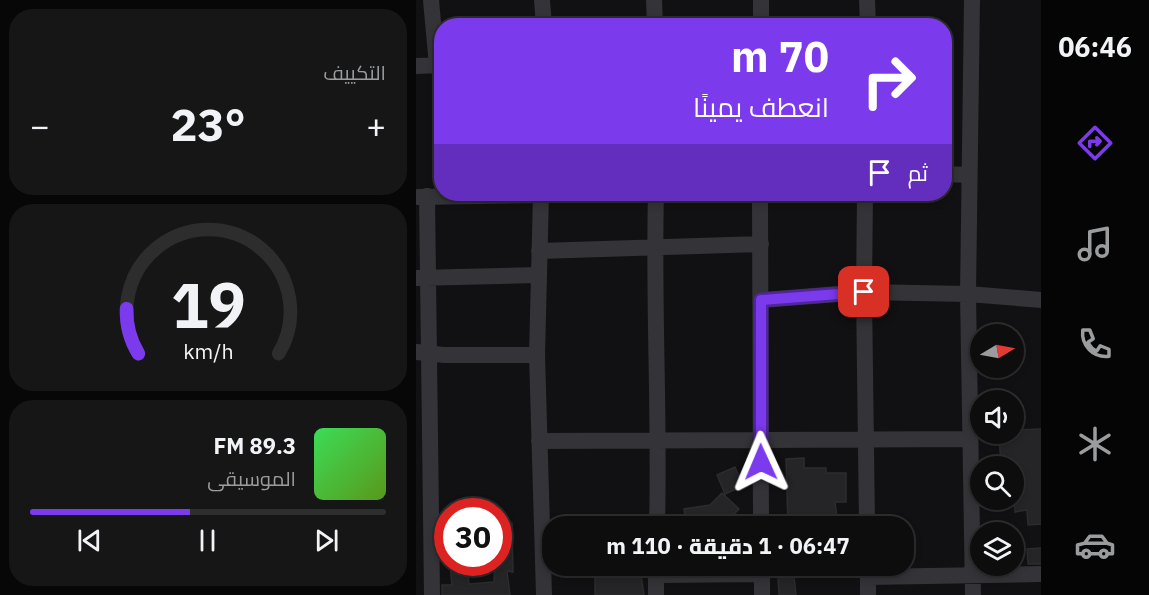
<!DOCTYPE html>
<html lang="ar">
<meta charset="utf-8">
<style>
body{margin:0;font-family:"IBM Plex Sans",Cairo,sans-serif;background:#161617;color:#f1f3f6;direction:rtl;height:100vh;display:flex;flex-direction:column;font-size:22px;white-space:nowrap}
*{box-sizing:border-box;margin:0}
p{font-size:20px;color:#9a9c9e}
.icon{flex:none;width:33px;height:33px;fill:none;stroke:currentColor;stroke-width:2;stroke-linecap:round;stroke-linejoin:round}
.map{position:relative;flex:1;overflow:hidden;direction:ltr}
.drawer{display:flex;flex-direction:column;gap:9px;padding:9px;background:#070708;width:416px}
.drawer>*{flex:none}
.guide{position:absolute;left:18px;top:18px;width:518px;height:183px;border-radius:24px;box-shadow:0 3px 9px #0003,0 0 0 2px #2d2d2e;direction:rtl;background:#7c3aed;color:#fff;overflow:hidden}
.needle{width:39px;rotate:80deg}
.controls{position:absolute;left:554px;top:324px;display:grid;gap:12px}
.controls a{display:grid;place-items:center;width:54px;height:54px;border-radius:50%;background:#0d0d0e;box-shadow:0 3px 9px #0003,0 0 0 2px #2d2d2e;font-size:30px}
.speed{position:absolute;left:18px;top:498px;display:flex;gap:12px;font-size:30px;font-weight:700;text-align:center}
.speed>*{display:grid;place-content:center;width:78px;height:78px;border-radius:50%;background:#0d0d0e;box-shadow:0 3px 9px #0003,0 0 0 2px #2d2d2e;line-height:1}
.speed .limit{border:9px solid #d22;background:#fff;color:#111}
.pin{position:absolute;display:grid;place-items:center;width:51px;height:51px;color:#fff;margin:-26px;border-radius:12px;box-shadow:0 3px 9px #0006}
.me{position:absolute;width:66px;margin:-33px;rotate:359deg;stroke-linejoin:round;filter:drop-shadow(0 0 4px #0008)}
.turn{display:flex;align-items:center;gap:21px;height:126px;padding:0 24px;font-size:27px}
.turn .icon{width:78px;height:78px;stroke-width:2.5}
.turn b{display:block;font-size:42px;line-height:51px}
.then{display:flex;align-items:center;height:57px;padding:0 24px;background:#0003;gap:12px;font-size:22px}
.big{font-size:45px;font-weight:800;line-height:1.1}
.drawer .card{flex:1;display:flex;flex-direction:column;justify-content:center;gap:9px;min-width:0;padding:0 21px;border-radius:24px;background:#161617}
.drawer .dial{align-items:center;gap:0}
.dial svg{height:156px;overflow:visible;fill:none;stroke:#2d2d2e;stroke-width:7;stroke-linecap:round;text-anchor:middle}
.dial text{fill:#f1f3f6;stroke:none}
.song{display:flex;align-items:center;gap:18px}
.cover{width:72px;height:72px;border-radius:9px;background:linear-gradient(135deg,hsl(130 70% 55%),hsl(90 70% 35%))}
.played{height:6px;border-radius:3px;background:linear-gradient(90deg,#7c3aed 45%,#2d2d2e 45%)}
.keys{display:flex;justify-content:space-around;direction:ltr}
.heat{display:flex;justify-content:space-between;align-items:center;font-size:33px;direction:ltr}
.trip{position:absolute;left:126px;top:516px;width:372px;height:60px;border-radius:24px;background:#0d0d0e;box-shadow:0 3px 9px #0003,0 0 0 2px #2d2d2e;font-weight:800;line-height:60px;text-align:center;direction:rtl}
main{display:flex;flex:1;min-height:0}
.menu{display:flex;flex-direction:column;width:108px;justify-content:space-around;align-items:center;background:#050506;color:#9a9c9e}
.menu .icon{width:42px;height:42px}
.menu .on{color:#7c3aed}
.menu b{font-size:27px;color:#f1f3f6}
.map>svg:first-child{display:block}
.building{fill:#252427;stroke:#2c2b2f;stroke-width:1.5}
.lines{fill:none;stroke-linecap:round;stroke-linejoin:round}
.street{stroke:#333338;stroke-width:16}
.route-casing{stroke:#51269a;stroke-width:15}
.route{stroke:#7c3aed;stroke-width:10}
</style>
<main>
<nav class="menu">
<b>06:46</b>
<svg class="icon on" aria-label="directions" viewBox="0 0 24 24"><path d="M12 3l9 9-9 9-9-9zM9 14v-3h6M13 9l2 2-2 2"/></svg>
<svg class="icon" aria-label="music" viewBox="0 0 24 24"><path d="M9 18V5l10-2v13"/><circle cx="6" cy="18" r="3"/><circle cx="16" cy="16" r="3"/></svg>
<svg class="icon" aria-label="phone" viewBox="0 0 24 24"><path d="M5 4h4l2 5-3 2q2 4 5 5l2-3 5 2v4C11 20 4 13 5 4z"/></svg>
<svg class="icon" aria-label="climate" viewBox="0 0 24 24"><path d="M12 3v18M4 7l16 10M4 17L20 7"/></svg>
<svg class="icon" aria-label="car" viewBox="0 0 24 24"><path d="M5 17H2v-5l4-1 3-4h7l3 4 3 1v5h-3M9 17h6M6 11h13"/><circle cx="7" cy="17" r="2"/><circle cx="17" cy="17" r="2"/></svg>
</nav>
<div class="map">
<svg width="626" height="595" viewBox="0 0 626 595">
<rect width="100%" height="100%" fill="#111113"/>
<!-- building -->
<path class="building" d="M626 429V524L612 525 611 510 599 512 597 466H585L583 434H597V430Z
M388 458V468H410V473H430V502H419L422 526H372L370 459Z
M319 467 327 486 309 494 301 475Z
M306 493 323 509 306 526H270L268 509 294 505Z
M96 523 97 572 91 571 94 595H26V585H36L34 565 51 563 53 584 78 582 79 562H82V524Z
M626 548V564H612L611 549Z
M179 566H221V569L224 568 228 595H179Z
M378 576 380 595H363L362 577Z"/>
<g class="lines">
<!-- street -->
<path class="street" d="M15 0 21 66
M126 0 128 26
M238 0 239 26
M451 0 452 26
M556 0 552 294 557 595
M345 26V0
M0 66 26 65
M528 174 553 175
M125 194 121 355 128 595
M240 194C237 304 244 415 241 526
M344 194 345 526
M449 194 448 292 451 526
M11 196 16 595
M2 197 125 195
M123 251 345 244
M0 278 122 275
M345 300 448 292 552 294 626 300
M0 352 28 355H121
M123 441 554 439
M346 566V595
M452 566V595
M240 575 346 574
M452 577 626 574
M240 595V566"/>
</g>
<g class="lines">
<!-- route casing -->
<g class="route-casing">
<path id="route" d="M345 462V300L448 292"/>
</g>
<!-- route -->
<use href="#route" class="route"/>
</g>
</svg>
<div class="controls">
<a><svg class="needle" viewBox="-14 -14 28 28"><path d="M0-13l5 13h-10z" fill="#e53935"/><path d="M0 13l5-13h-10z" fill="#9a9c9e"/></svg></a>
<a><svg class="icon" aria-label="sound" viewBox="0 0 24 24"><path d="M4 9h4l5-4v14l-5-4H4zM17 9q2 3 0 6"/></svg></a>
<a><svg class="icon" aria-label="search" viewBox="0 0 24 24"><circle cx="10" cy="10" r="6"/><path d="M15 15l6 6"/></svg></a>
<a><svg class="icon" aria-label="layers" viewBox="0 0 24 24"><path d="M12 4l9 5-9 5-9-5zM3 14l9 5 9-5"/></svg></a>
</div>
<div class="speed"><div class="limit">30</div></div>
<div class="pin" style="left:448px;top:292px;background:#d93025"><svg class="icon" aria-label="arrive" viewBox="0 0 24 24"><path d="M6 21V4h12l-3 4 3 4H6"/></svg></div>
<svg class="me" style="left:345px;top:462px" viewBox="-20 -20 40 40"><path d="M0-17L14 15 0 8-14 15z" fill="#7c3aed" stroke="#fff" stroke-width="4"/></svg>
<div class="trip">06:47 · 1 دقيقة · 110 m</div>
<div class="guide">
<div class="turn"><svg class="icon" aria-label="right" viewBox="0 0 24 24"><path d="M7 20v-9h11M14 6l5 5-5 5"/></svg><div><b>70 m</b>انعطف يمينًا</div></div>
<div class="then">ثم<svg class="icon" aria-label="arrive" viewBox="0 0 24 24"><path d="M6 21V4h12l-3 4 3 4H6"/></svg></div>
</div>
</div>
<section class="drawer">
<div class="card"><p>التكييف</p>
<div class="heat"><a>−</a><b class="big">23°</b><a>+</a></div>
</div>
<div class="card dial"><svg viewBox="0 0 100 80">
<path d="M14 69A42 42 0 1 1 86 69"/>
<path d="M14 69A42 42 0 0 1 8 46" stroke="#7c3aed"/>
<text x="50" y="56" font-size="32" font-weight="700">19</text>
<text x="50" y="72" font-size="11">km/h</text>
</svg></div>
<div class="card">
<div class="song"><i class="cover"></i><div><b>89.3 FM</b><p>الموسيقى</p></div></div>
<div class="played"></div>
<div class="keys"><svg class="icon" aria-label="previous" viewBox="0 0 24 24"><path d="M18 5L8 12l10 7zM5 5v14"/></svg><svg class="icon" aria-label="pause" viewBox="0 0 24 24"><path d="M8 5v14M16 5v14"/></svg><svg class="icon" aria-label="next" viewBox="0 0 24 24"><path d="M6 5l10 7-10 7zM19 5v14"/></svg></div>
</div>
</section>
</main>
